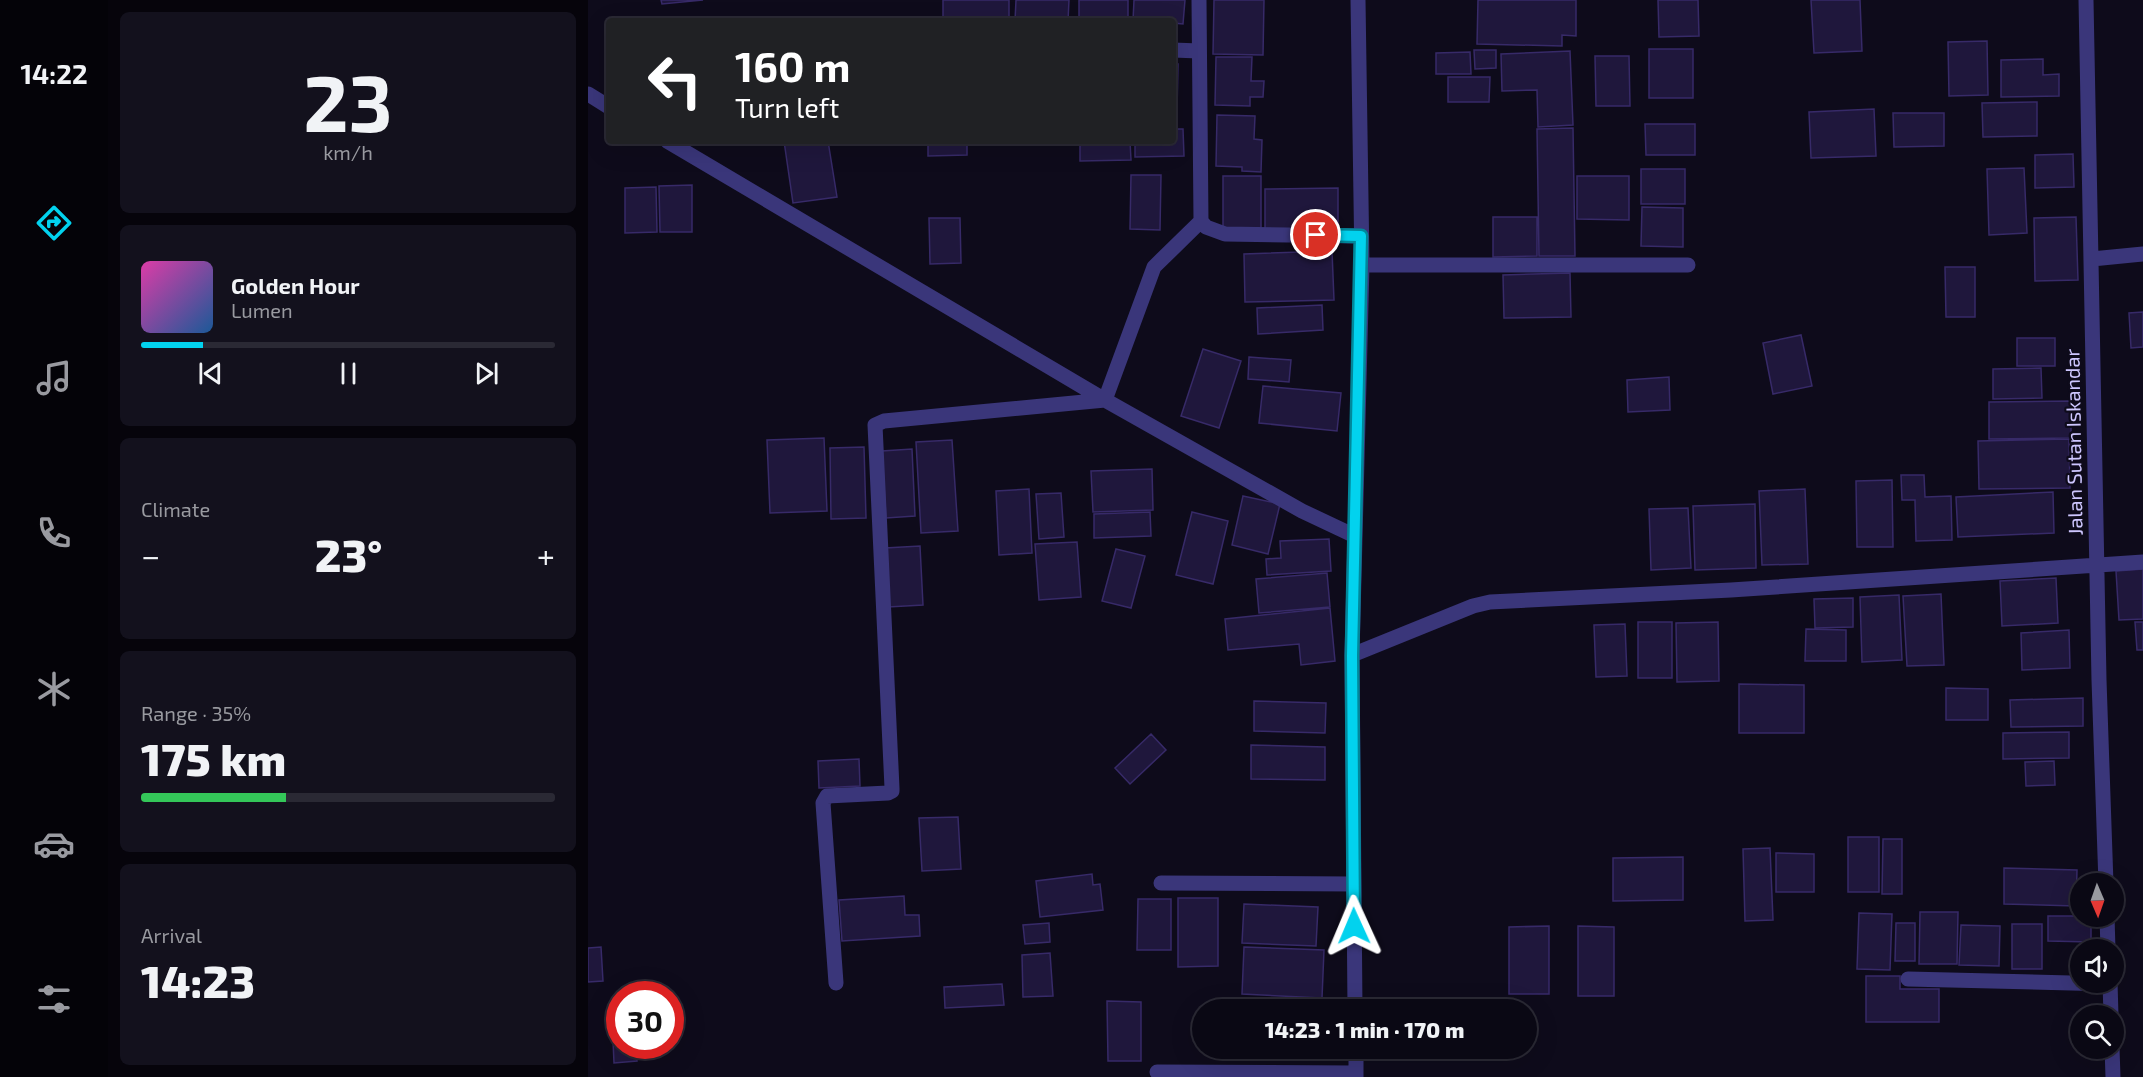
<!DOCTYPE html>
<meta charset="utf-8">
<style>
body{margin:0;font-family:"Exo 2",sans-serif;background:#13111d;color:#f1f3f6;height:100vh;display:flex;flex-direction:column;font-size:22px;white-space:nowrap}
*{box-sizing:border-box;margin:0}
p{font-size:20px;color:#999aa0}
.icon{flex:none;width:33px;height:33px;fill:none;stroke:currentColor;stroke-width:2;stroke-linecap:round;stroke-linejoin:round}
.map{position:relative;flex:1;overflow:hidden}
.sheet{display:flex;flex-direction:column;gap:12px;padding:12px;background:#06040b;width:480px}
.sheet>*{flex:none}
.guide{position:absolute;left:18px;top:18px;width:570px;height:126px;border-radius:6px;box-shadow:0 6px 24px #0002,0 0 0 2px #2a2934;background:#202124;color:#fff;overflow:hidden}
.needle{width:39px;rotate:178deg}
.controls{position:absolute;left:1482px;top:873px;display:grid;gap:12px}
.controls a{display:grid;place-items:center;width:54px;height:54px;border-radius:50%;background:#0a0814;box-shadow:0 6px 24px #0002,0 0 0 2px #2a2934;font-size:30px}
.speed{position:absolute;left:18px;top:981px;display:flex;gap:12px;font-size:30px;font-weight:700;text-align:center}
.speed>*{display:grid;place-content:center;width:78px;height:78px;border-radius:50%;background:#0a0814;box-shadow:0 6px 24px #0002,0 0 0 2px #2a2934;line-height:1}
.speed .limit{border:9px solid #d22;background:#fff;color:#111}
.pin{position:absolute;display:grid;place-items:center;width:51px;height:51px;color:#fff;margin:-26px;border:3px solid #fff;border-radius:50%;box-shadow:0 2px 6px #0007}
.me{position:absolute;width:66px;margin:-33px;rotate:359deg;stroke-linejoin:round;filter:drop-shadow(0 0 4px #0008)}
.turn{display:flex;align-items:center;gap:21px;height:126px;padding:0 30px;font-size:27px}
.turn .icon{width:78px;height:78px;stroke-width:2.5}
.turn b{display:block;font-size:42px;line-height:51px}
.big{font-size:45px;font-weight:800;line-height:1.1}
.sheet .widget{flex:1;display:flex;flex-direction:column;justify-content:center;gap:9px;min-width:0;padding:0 21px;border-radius:9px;background:#13111d}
.sheet .dial{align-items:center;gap:0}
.dial b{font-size:78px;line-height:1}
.song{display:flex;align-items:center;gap:18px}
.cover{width:72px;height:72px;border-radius:9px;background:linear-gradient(135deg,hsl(320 70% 55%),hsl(210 70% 35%))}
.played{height:6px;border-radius:3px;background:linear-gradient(90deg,#02d2ee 15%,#2a2934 15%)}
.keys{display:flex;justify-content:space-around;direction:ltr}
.heat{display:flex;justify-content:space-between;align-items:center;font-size:33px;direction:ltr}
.charge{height:9px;border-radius:4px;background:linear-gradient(90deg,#34c759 35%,#2a2934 0)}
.trip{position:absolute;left:604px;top:999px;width:345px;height:60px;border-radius:30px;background:#0a0814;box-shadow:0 6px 24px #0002,0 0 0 2px #2a2934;font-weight:800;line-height:60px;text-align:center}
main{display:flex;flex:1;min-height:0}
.dock{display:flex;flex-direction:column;width:108px;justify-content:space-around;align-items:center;background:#040308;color:#999aa0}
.dock .icon{width:42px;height:42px}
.dock .current{color:#02d2ee}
.dock b{font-size:27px;color:#f1f3f6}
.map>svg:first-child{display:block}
.building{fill:#1f173c;stroke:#372a68;stroke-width:1.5}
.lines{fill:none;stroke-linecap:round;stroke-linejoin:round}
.street{stroke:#3a367a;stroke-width:15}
.route-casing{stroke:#01889b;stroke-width:15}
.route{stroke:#02d2ee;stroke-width:10}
.labels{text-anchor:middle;stroke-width:4.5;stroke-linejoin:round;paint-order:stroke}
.street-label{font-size:20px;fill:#cdc6fe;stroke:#0e0b1b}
</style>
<main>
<nav class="dock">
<b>14:22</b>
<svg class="icon current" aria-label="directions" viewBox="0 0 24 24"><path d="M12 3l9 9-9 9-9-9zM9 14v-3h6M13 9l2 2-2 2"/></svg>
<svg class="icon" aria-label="music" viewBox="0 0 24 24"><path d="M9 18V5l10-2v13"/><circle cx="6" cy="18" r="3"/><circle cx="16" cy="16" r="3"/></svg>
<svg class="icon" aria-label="phone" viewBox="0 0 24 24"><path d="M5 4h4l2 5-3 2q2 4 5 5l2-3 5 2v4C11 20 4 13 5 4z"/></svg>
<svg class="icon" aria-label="climate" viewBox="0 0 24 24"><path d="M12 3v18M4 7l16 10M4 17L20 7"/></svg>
<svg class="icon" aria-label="car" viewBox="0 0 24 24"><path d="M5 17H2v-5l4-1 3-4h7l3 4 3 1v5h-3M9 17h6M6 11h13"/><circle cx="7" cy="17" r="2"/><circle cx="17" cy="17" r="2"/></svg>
<svg class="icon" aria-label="filters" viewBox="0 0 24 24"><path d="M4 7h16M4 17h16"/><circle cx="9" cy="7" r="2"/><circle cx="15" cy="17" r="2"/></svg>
</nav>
<section class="sheet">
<div class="widget dial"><b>23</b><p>km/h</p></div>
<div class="widget">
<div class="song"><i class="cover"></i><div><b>Golden Hour</b><p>Lumen</p></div></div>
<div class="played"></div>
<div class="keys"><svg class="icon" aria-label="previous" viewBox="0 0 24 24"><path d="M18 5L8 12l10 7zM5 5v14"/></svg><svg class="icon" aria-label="pause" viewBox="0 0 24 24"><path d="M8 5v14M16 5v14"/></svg><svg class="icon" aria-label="next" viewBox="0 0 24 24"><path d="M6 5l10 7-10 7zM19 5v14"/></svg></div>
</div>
<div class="widget"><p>Climate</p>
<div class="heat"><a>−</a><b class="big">23°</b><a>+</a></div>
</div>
<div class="widget"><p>Range · 35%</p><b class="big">175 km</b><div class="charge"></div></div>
<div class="widget"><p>Arrival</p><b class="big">14:23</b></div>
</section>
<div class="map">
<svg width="1555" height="1077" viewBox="0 0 1555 1077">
<rect width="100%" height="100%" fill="#0e0b1b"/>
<!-- building -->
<path class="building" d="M73 0H115L74 4Z
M355 0H421V21H355Z
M428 0H481L480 21H427Z
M491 0H540V20H491Z
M546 0H597L595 24 585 23V21H545Z
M626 0H676L675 55 625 54Z
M890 0H988V36L974 35V46L889 44Z
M1070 0H1110L1111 36 1071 37Z
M1223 0H1272L1274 51 1226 53Z
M1399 41 1400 95 1361 96 1360 42Z
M1061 49H1105V98H1061Z
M886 50H908V68L887 69Z
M982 51 985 125 950 127 949 90 914 91 913 54Z
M882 52 883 74H848V53Z
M1007 56H1041L1042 106H1008Z
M628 57H664L663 81H676L675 97H662V106L627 105Z
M1455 59V75L1471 74V96L1413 97V60Z
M585 64H590L589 111H585Z
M860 77H902L901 102H860Z
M1449 102V136L1395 137 1394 103Z
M1286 109 1288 156 1223 158 1221 112Z
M1305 113H1356V146L1306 147Z
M629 115 667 116 666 139 674 140 673 172 654 171V167L628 166Z
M1057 124H1107V155H1058Z
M985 128 987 256H951L949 129Z
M585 129H595L596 156 547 157V141H585Z
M196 141H240L249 197 205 203Z
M340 141H379V155L340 156Z
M492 141H542L543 160 492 161Z
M1485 154 1486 187 1447 188V155Z
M1436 168 1439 233 1401 235 1399 169Z
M1053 169H1097V204H1053Z
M543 175H573L572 230 542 229Z
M635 176H673V228H635Z
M989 176H1041V220L989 219Z
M104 185V232H72L71 186Z
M68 187 69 232 37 233V188Z
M750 188V230L677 231V189Z
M1054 207 1095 208V247L1053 246Z
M905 217H949V256L905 257Z
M1488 217 1490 280 1447 281 1446 218Z
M341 218H372L373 263 342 264Z
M744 251 746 300 657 302 656 254Z
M1357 267H1387V317H1358Z
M982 273 983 317 916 318 915 275Z
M734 305 735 330 670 334 669 308Z
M1555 312V347L1543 348 1541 313Z
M1213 335 1224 386 1185 394 1175 343Z
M1429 338H1467V366H1429Z
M615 349 653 361 631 428 593 416Z
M661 357 703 360 701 382 660 379Z
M1453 368 1454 398 1405 399V369Z
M1081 377 1082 410 1040 412 1039 380Z
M675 386 753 393 749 431 671 423Z
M1483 401V438L1401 439V402Z
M236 438 239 511 182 513 179 440Z
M1481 439 1482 488 1391 489 1390 441Z
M364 440 370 531 333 533 328 442Z
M276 447 278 518 243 519 242 448Z
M324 449 327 516 298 518 294 451Z
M564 469 565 510 505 512 503 471Z
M1313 475H1336L1337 497 1363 496 1364 540 1328 541 1327 500H1314Z
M1304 480 1305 547H1269L1268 481Z
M441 489 444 553 411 555 408 491Z
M1217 489 1220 564 1174 565 1171 491Z
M1465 492 1466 533 1370 537 1368 497Z
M473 493 476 537 451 539 448 494Z
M655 496 692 504 680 554 644 545Z
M1167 504 1168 568 1107 570 1105 506Z
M1100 508 1103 568 1063 570 1061 509Z
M562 512 563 536 506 538V514Z
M604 512 640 521 625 584 588 575Z
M741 539 743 571 679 575 678 559 693 558 692 541Z
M489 542 493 597 451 600 447 544Z
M332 546 335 605 300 607 297 548Z
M528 549 557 556 543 608 514 601Z
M1555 569V619L1531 620 1528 571Z
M739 573 742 607 671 613 668 579Z
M1468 578 1470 623 1414 626 1412 581Z
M1353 594 1356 665 1319 666 1315 596Z
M1311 595 1314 660 1274 662 1272 597Z
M1265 598V627L1227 628 1226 599Z
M742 608 747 661 713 665 711 644 640 650 637 619Z
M1050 622H1084V678H1050Z
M1130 622 1131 681 1089 682 1088 623Z
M1547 622H1555V650H1549Z
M1037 624 1039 676 1008 677 1006 625Z
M1218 629 1258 630V661H1217Z
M1481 630 1482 668 1434 670 1433 633Z
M1151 684 1216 685V733H1151Z
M1358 688 1400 689V720H1358Z
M1495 698V726L1423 727 1422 700Z
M666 701 738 703 737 733 666 731Z
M1481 732V758L1415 759V733Z
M563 734 578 750 542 784 527 768Z
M663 745 737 747V780L663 779Z
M271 759 272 786 231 788 230 761Z
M1466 761 1467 785 1438 786 1437 762Z
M370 817 373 869 334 871 331 818Z
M1260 837H1291V892H1260Z
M1295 839H1314V894H1294Z
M1182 848 1185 920 1157 921 1155 849Z
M1188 853 1226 854V892H1188Z
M1095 857V900L1025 901V858Z
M1416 868 1489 870 1488 906 1416 904Z
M504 874 505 885 512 884 515 910 452 917 448 881Z
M316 896 317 915H331L332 936 254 941 251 900Z
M590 898H630V966L590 967Z
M550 899H583V950H549Z
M656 904 730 907 728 946 654 943Z
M1332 912H1370L1369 964H1331Z
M1271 913 1304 914 1302 970 1269 969Z
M1460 916H1503V942L1460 941Z
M461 923 462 942 437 944 435 925Z
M1308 923H1327V961H1307Z
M1424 924H1454V969H1424Z
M1373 925 1412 926 1411 966 1371 965Z
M961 926V994H921V927Z
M990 926 1026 927V996H990Z
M13 947 15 981 0 982V948Z
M656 947 736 950 734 998 654 994Z
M462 953 465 996 435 997 434 955Z
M1278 976H1312V989H1351V1022H1278Z
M414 984 416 1005 357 1008 356 987Z
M519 1001 553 1002V1061H520Z
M24 1018H32V1046H48L49 1061 26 1063Z"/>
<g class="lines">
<!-- street -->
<path class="street" d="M611 0 613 221 618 227 637 234 773 236
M1498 0 1511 680 1518 884
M585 50 611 51
M0 94 21 107
M79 141 517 400 714 511 767 536
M1504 259 1555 254
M774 265H1100
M764 655 885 606 902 602 1143 590 1555 562
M573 883 765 884
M1519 916 1520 950
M1320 979 1522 984
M1522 982 1523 1016
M248 983 235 803 239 796 300 793 304 791V788L287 425 296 421 517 400 566 267 613 221
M767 1010 764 655 774 265 770 0
M768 1048V1077
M1524 1048 1525 1077
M569 1072 768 1073"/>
</g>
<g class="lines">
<!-- route casing -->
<g class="route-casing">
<path id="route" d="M728 235 773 236 764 656 766 926"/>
</g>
<!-- route -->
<use href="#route" class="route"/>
</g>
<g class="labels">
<!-- street labels -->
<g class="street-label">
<text transform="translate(1486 442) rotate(-91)" y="7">Jalan Sutan Iskandar</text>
</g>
</g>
</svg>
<div class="controls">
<a><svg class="needle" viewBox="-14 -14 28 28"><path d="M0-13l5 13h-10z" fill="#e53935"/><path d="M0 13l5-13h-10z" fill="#999aa0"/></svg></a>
<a><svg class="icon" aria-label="sound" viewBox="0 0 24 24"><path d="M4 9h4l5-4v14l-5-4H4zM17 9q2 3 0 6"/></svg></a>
<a><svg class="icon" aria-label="search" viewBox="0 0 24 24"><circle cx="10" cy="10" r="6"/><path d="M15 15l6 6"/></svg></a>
</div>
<div class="speed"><div class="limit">30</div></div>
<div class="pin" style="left:728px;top:235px;background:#d93025"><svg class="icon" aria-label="arrive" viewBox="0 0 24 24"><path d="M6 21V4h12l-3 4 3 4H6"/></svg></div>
<svg class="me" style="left:766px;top:926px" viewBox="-20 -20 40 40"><path d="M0-17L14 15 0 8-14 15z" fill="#02d2ee" stroke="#fff" stroke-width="4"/></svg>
<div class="trip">14:23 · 1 min · 170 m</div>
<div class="guide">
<div class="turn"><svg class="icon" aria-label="left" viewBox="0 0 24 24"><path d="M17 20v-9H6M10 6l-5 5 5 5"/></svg><div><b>160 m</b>Turn left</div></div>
</div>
</div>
</main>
